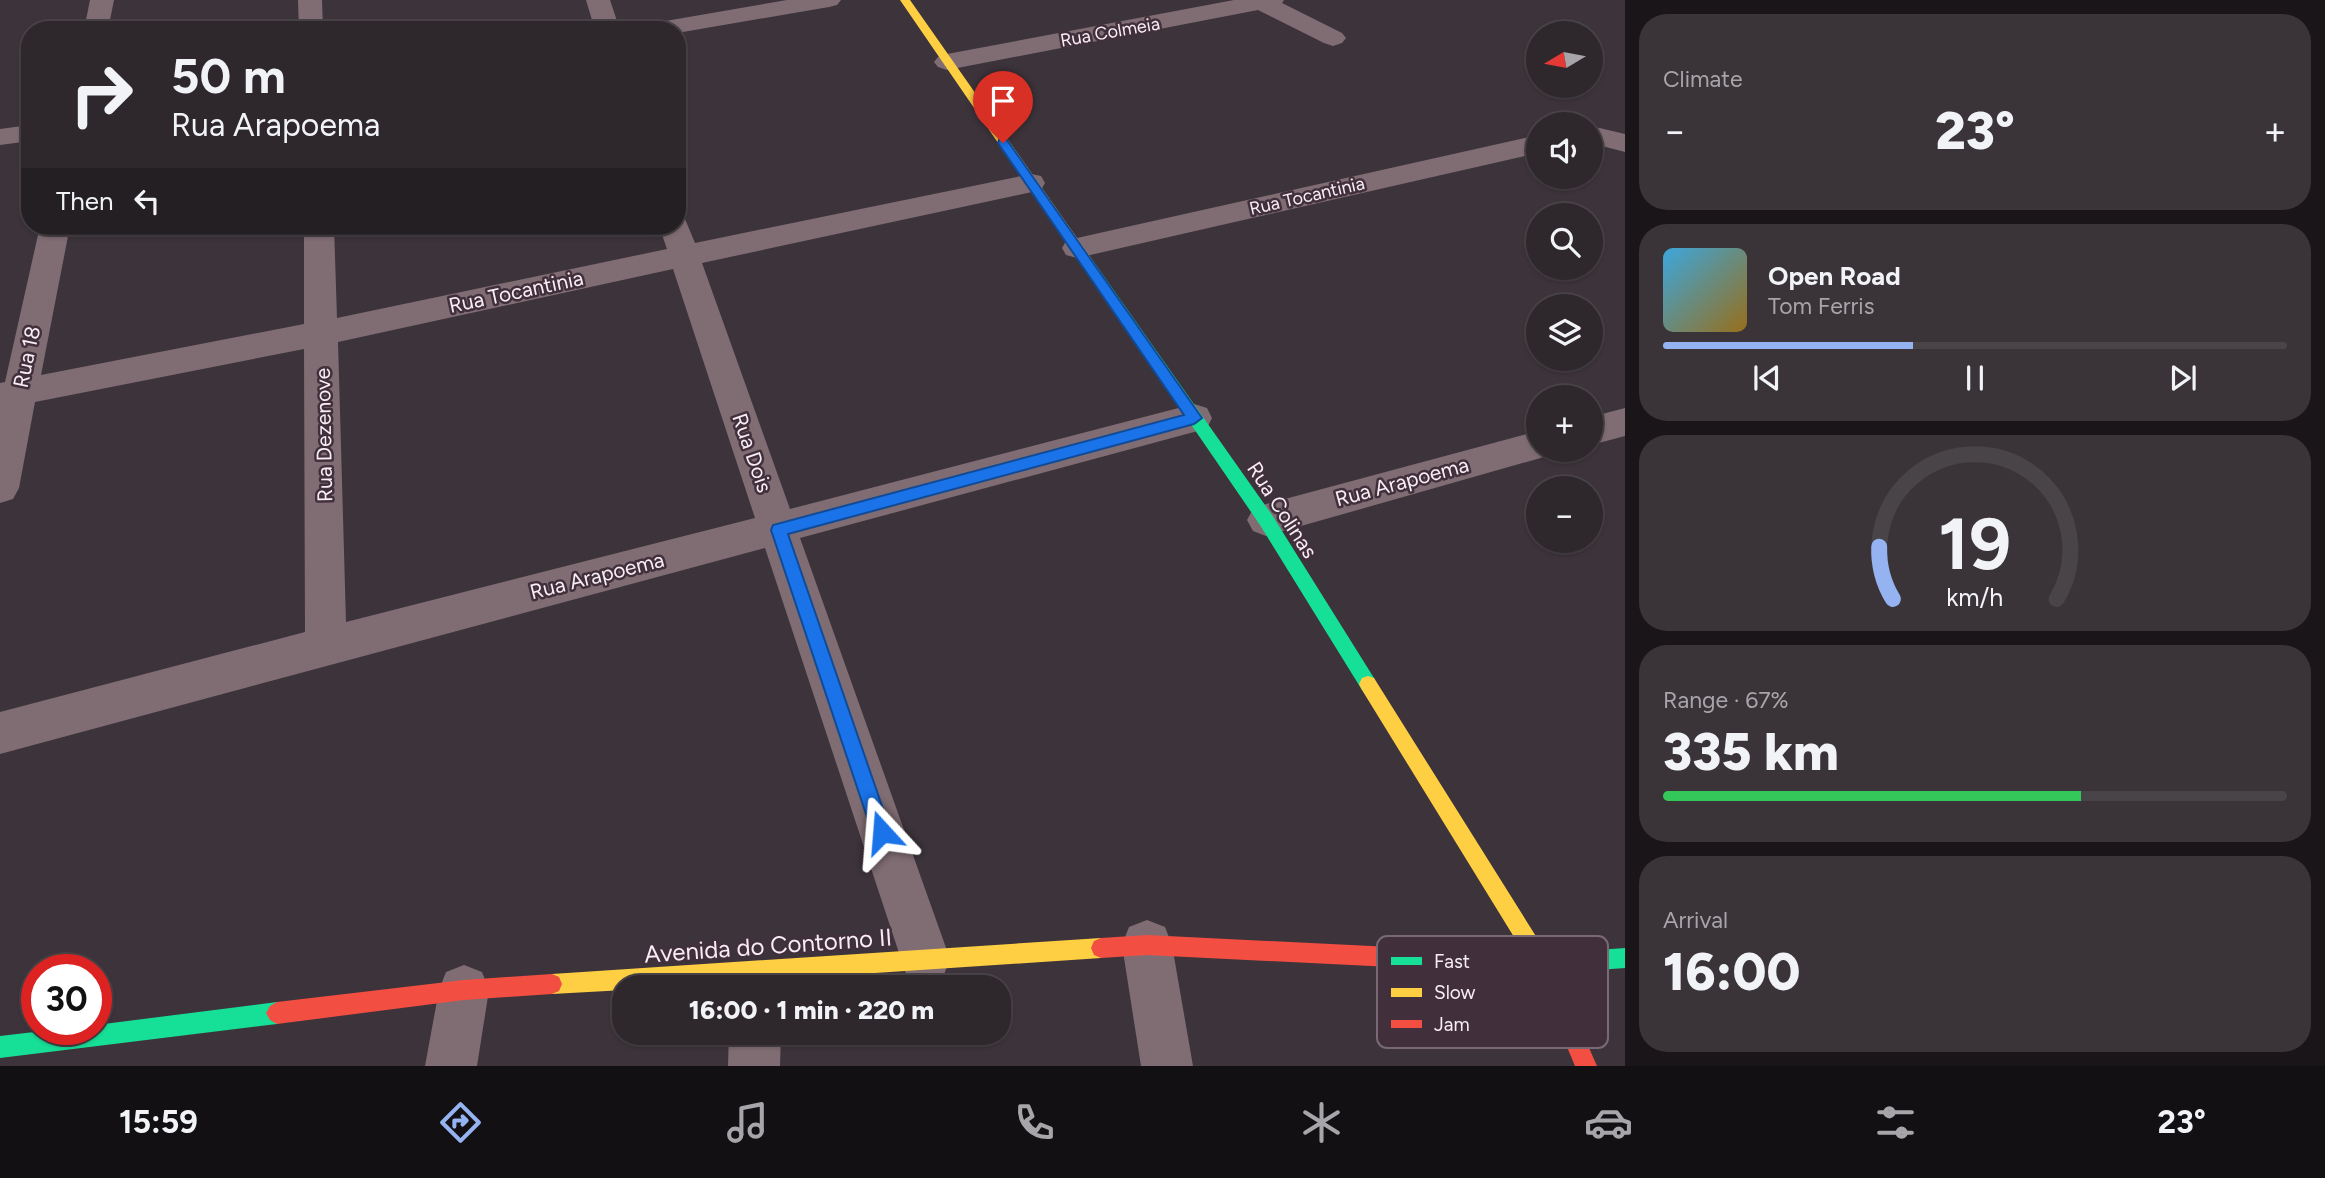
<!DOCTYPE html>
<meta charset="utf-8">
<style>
body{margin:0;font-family:Figtree,sans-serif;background:#3a3338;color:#f1f3f6;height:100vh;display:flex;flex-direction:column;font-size:26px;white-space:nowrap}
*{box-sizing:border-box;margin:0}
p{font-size:23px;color:#a7a5a9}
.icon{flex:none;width:38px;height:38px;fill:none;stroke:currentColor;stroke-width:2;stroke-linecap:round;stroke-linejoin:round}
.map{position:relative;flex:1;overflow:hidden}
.panel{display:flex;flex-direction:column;gap:14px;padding:14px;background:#191518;width:700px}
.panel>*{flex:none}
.guide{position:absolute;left:21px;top:21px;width:665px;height:214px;border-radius:28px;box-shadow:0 2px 5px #0004,0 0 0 2px #494448;background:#2e272c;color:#f1f3f6;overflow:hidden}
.needle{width:46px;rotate:260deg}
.tools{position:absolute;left:1526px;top:21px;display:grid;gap:14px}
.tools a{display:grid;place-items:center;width:77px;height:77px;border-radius:50%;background:#2e272c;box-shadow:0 2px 5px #0004,0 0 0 2px #494448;font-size:35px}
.speed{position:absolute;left:21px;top:954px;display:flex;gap:14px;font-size:35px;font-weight:700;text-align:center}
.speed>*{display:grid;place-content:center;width:91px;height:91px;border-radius:50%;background:#2e272c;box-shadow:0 2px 5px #0004,0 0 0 2px #494448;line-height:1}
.speed .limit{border:10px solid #d22;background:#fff;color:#111}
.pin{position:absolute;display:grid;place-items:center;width:60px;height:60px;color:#fff;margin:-72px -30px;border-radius:50% 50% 50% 0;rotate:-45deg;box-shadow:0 0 7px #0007}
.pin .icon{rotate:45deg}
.me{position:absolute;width:77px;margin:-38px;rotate:341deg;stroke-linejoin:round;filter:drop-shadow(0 0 5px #0008)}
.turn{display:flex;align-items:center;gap:24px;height:147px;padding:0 35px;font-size:32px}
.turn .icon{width:91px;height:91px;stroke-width:2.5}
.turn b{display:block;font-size:49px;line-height:60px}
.then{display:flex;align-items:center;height:66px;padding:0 35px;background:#0003;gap:14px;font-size:26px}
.big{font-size:52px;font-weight:800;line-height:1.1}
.panel .card{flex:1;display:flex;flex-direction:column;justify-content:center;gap:10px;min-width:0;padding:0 24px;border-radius:28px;background:#3a3338}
.panel .dial{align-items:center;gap:0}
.dial svg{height:182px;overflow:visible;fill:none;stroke:#494448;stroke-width:7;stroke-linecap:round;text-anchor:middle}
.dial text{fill:#f1f3f6;stroke:none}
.song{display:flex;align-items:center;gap:21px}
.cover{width:84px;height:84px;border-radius:10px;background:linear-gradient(135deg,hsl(200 70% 55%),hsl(40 70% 35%))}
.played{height:7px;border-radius:4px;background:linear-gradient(90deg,#95b2f1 40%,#494448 40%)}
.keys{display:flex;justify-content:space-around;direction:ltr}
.heat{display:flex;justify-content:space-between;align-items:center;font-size:38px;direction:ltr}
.charge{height:10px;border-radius:5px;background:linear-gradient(90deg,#34c759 67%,#494448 0)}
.trip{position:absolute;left:612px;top:975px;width:399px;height:70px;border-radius:28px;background:#2e272c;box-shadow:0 2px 5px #0004,0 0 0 2px #494448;font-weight:800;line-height:70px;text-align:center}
.tabs{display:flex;height:112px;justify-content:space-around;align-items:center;background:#121012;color:#a7a5a9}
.tabs .icon{width:49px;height:49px}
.tabs .selected{color:#95b2f1}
.tabs b{font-size:32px;color:#f1f3f6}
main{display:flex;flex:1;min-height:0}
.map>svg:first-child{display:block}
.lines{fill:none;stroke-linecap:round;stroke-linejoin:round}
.street{fill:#806d73;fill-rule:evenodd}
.fast{fill:#16e098;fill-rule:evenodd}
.slow{fill:#ffcf43;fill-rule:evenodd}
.jam{fill:#f24e42;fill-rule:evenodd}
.route{fill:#1a73e8;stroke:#114b97;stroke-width:2}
.labels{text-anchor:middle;stroke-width:5;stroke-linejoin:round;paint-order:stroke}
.far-street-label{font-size:18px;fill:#f8edf5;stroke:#41303c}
.street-label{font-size:21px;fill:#f8edf5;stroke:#41303c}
.near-street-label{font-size:24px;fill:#f8edf5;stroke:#41303c}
.key{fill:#41303c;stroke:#786974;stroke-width:2}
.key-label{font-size:19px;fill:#f8edf5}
</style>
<main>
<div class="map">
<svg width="1625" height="1066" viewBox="0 0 1625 1066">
<rect width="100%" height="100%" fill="#3d343b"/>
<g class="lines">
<!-- street -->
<path class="street" d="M90 0H114L108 30H84Z
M298 0H322L323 30H299Z
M586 0H610L620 30H595Z
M787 0H841L837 5 829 7 677 33V30H642L645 25 654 23Z
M1234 0H1284L1282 3 1342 33 1346 38 1342 43 1333 46 1324 43 1258 10 947 70 938 67 934 62 938 57 947 54Z
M30 125V141L0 145V129Z
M1591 126 1625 134V152L1591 143Z
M1538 135V153L1077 258 1066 255 1062 248 1066 241 1077 238Z
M1031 174 1041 176 1045 183 1041 190 702 263 790 509 1194 404 1207 408 1212 418 1207 428 1194 432 800 538 950 959 943 977 925 984 907 977 765 548 0 754V712L305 632 304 349 35 402 19 488 13 499 0 503V383L5 382 40 226H70L41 375 304 324V226H334L337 318 667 249 659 226H677V217L685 219 695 243ZM673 269 755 518 346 622 338 342Z
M1625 408V436L1591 445V417Z
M1538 431V450H1554L1551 455 1266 536 1253 531 1247 520 1253 509 1266 504Z
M1147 920 1165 927 1172 945 1193 1066H1141L1122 945 1129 927Z
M464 965 482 972 489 990 477 1066H425L439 990 446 972Z
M729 1032H781L780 1066H728Z"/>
<!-- fast -->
<path class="fast" d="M1086 257 1091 258 1272 515 1374 678 1377 684 1374 690 1368 692 1362 690 1260 525 1081 264V258Z
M1625 948V968L1542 974 1432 969 1425 966 1422 959 1425 952 1432 949 1542 954Z
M277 1002 284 1006 288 1013 284 1020 277 1024 0 1058V1036L60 1029H96V1025Z"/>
<!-- slow -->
<path class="slow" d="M900 0H910L1091 258V264H1081Z
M1368 676 1374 678 1549 957 1559 980 1556 987 1549 990 1542 987 1535 971 1362 690 1359 684 1362 678Z
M1101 938 1108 941 1111 948 1108 955 1101 958 664 987H625V990L552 994 545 991 542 984 545 977 552 974Z"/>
<!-- jam -->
<path class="jam" d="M1147 935 1432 949 1439 952 1442 959 1439 966 1432 969 1147 955 1101 958 1094 955 1091 948 1094 941 1101 938Z
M1549 970 1556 973 1597 1066H1575L1539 980 1542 973Z
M552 974 559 977 562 984 559 991 552 994 464 1000 277 1024 270 1020 266 1013 270 1006 277 1002 464 980Z"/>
</g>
<!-- route -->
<path class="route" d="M999 140H1007L1202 418 1194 424 788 534 891 832 889 839 882 842 875 839 872 832 771 530 773 525 1184 415 998 143Z"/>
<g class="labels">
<!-- far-street labels -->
<g class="far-street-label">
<text transform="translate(1110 32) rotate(-10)" y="6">Rua Colmeia</text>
<text transform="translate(1307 196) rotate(-13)" y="6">Rua Tocantinia</text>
</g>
<!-- street labels -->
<g class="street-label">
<text transform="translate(516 292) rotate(-12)" y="7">Rua Tocantinia</text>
<text transform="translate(27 357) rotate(-78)" y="7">Rua 18</text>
<text transform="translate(324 435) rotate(-91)" y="7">Rua Dezenove</text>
<text transform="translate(752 453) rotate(71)" y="7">Rua Dois</text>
<text transform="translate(1402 482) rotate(-15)" y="7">Rua Arapoema</text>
<text transform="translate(1282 510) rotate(57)" y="7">Rua Colinas</text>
<text transform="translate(597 576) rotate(-14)" y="7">Rua Arapoema</text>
</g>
<!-- near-street labels -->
<g class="near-street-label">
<text transform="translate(768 946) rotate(-4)" y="8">Avenida do Contorno II</text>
</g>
</g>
<!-- legend -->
<rect x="1377" y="936" width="231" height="112" rx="10" class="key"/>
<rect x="1391" y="957" width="31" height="8" fill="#16e098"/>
<rect x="1391" y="988" width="31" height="9" fill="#ffcf43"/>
<rect x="1391" y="1020" width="31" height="8" fill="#f24e42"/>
<g class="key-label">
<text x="1434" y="968">Fast</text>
<text x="1434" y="999">Slow</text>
<text x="1434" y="1031">Jam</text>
</g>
</svg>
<div class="tools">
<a><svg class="needle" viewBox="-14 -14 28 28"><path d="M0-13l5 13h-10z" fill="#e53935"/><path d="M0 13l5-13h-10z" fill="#a7a5a9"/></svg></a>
<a><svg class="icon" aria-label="sound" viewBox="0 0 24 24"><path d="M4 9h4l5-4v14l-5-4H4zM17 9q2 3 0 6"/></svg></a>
<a><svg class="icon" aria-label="search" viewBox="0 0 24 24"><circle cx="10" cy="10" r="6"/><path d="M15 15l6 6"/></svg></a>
<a><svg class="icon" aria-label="layers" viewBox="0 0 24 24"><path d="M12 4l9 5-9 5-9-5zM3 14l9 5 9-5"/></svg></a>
<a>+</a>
<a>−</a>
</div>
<div class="speed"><div class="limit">30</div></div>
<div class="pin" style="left:1003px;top:143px;background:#d93025"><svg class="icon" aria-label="arrive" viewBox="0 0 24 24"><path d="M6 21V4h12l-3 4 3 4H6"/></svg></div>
<svg class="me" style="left:882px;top:832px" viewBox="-20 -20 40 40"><path d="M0-17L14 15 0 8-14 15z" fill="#1a73e8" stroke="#fff" stroke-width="4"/></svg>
<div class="trip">16:00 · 1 min · 220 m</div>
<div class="guide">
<div class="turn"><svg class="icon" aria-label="right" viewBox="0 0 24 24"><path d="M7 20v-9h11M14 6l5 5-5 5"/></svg><div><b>50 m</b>Rua Arapoema</div></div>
<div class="then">Then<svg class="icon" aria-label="left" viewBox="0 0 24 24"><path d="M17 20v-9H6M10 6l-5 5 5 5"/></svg></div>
</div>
</div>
<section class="panel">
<div class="card"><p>Climate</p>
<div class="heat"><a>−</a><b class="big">23°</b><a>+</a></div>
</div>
<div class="card">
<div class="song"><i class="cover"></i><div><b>Open Road</b><p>Tom Ferris</p></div></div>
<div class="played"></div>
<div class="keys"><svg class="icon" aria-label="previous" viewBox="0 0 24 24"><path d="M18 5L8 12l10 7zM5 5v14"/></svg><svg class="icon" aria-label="pause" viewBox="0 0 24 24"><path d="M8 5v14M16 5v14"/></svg><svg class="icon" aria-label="next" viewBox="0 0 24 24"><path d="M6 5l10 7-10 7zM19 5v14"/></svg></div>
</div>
<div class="card dial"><svg viewBox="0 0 100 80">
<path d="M14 69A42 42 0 1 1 86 69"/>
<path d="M14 69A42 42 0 0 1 8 46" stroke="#95b2f1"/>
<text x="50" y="56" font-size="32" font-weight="700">19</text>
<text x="50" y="72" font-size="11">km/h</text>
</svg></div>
<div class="card"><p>Range · 67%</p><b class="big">335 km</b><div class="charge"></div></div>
<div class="card"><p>Arrival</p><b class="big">16:00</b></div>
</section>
</main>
<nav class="tabs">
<b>15:59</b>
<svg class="icon selected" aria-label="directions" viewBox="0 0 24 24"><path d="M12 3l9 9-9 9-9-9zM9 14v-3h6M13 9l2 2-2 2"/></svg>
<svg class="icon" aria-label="music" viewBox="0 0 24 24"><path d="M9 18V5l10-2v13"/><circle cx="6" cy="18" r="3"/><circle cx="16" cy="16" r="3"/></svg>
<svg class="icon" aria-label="phone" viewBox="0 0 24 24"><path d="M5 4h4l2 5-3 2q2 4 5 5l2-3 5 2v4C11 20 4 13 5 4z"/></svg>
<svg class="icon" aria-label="climate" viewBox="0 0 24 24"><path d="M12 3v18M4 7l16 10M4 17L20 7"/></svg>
<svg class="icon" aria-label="car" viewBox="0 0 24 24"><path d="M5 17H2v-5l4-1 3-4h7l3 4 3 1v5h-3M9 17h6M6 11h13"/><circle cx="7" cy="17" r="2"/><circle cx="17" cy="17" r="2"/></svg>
<svg class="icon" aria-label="filters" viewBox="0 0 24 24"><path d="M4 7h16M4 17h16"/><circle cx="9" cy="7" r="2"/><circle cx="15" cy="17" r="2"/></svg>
<b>23°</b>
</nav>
